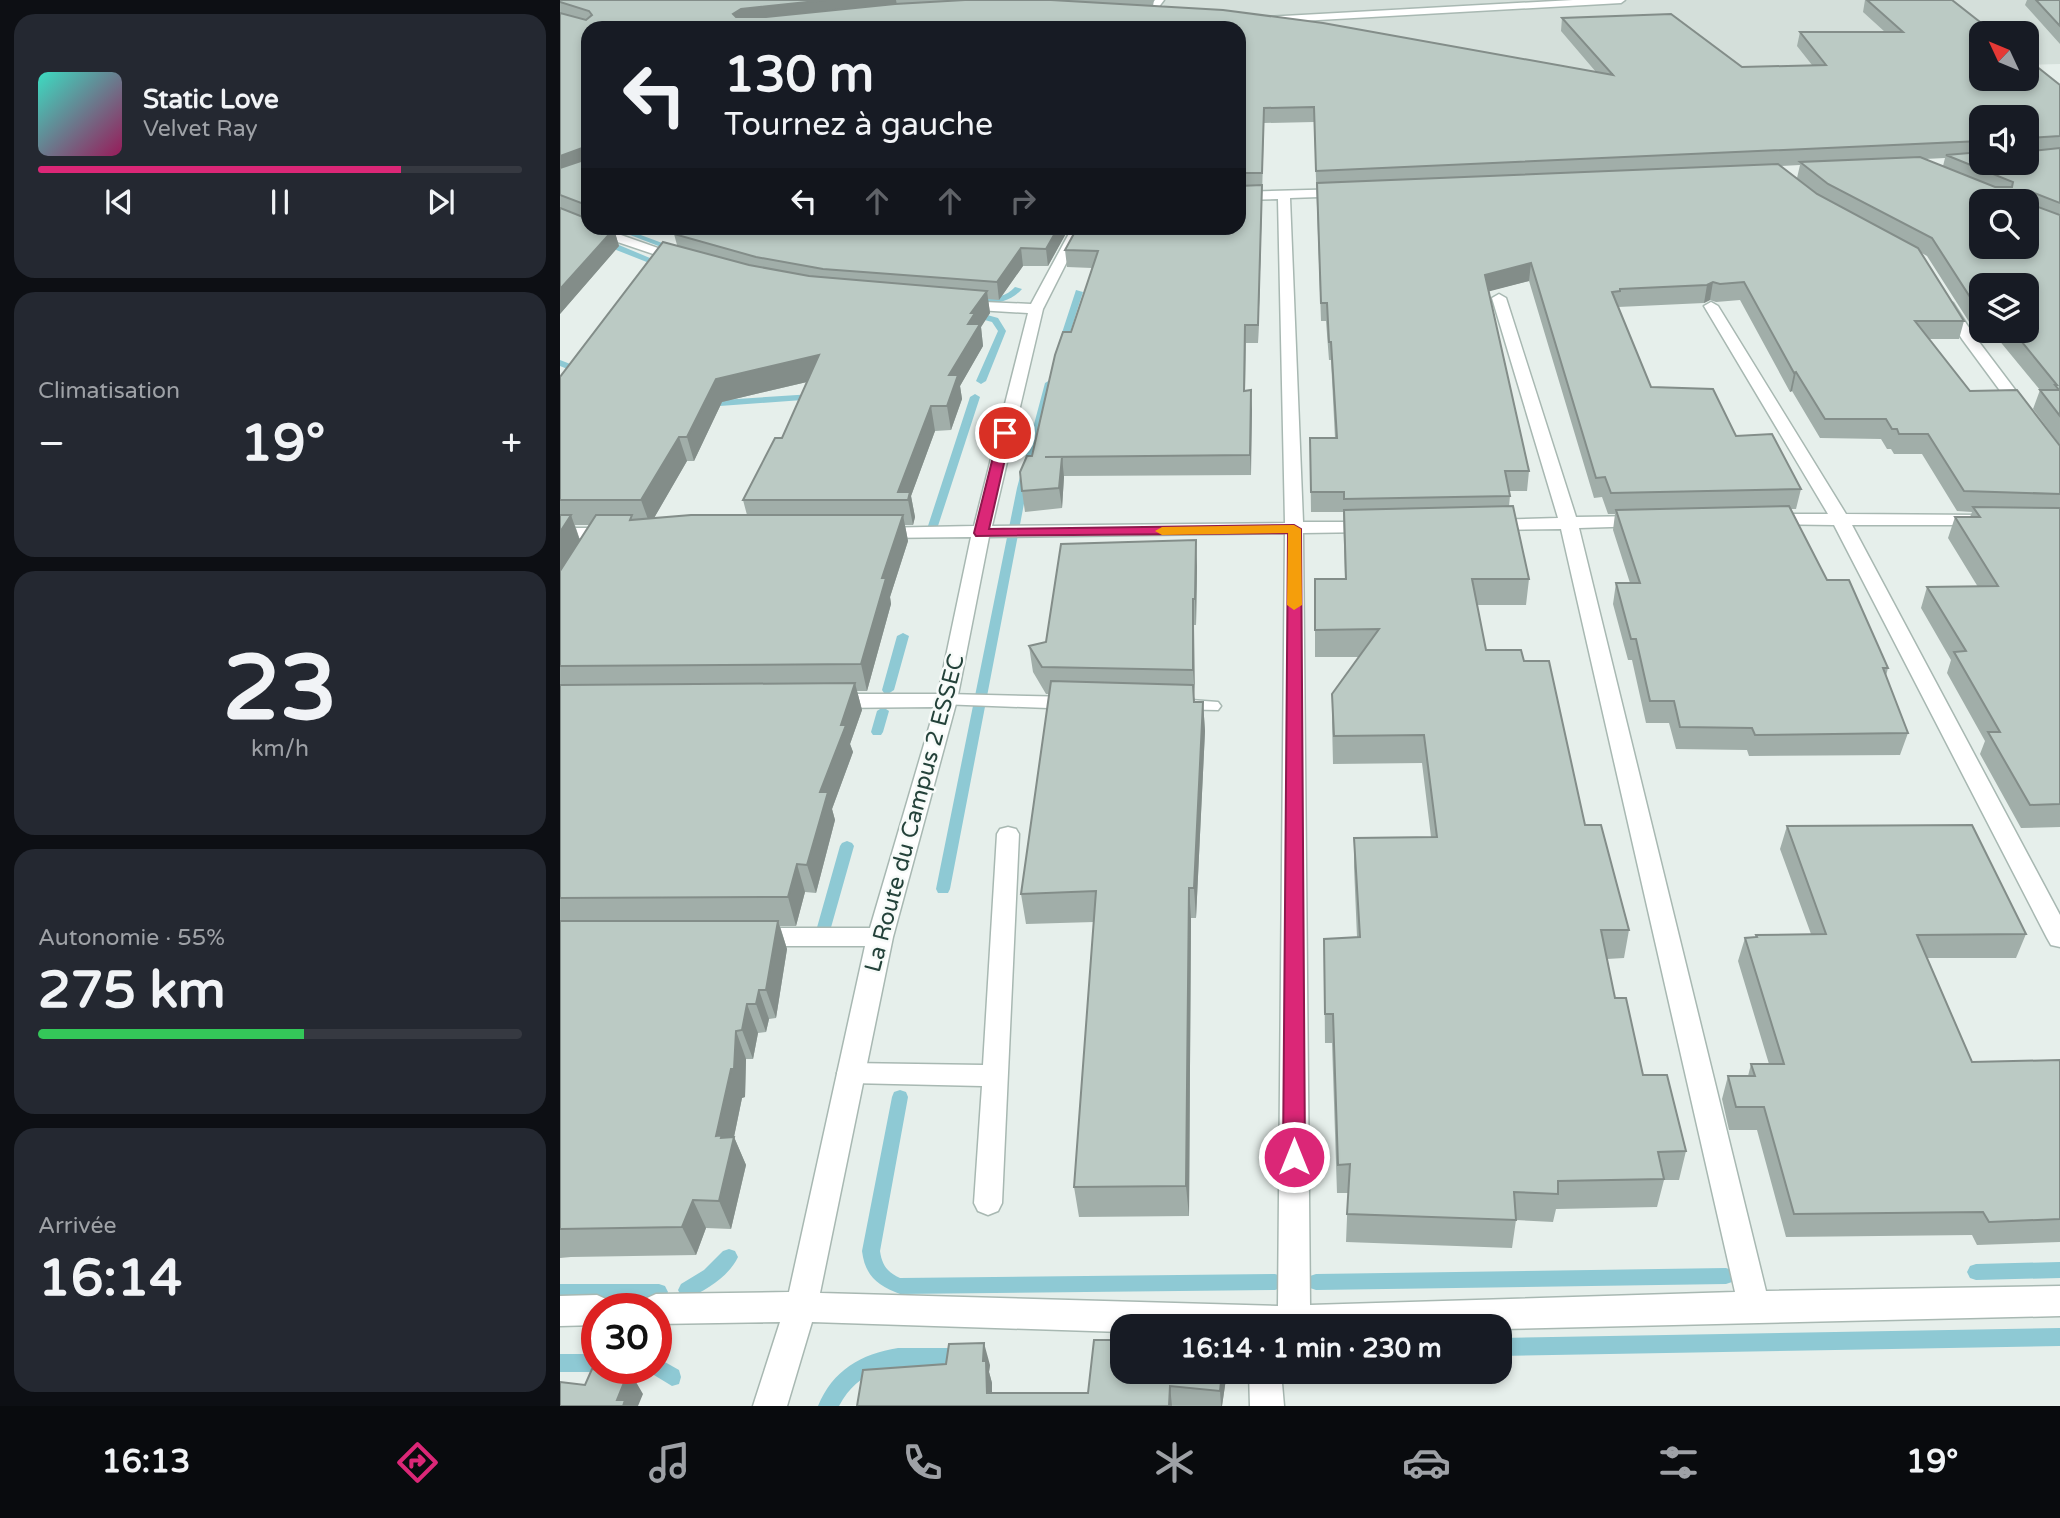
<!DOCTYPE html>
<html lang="fr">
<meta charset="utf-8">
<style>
body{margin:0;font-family:"Varela Round",sans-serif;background:#242831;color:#f1f3f6;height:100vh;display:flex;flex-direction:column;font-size:26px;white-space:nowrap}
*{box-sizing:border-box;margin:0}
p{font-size:23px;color:#9ea1a6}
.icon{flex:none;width:38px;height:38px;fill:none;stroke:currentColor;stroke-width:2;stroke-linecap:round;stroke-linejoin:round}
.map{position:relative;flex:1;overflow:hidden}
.sheet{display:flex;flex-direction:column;gap:14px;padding:14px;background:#0d0f14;width:560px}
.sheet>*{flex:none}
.top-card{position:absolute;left:21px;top:21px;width:665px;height:214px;border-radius:21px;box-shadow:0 4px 10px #0003;background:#171b24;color:#f1f3f6;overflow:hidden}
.needle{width:46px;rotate:314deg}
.controls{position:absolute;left:1409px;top:21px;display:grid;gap:14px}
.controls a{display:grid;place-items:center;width:70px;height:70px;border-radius:14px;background:#171b24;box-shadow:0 4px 10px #0003;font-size:35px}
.speed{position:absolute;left:21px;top:1293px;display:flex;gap:14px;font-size:35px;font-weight:700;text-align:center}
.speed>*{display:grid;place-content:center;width:91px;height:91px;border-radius:50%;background:#171b24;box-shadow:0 4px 10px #0003;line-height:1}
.speed .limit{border:10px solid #d22;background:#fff;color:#111}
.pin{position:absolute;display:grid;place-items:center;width:60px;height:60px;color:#fff;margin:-30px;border:4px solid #fff;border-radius:50%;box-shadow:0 2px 7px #0007}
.me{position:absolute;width:77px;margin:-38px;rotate:0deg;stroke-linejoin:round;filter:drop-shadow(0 0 5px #0008)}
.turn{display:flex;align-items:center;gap:24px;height:147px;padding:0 28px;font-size:32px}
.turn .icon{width:91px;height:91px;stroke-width:2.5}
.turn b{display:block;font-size:49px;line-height:60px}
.lanes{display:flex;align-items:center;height:66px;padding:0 28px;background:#0003;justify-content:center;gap:35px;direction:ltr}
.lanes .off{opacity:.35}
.big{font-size:52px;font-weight:800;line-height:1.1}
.sheet .widget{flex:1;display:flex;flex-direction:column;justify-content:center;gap:10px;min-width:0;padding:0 24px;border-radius:21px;background:#242831}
.sheet .dial{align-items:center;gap:0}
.dial b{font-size:91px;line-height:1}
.song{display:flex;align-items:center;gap:21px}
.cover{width:84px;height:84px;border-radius:10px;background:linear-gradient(135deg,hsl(170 70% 55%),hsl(330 70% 35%))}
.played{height:7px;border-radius:4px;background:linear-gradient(90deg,#db2777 75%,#363941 75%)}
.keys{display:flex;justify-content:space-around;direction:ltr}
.heat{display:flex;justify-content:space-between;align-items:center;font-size:38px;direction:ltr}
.charge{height:10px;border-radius:5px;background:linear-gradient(90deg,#34c759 55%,#363941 0)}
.trip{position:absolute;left:550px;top:1314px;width:402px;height:70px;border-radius:21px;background:#171b24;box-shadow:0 4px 10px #0003;font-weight:800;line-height:70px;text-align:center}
.menu{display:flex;height:112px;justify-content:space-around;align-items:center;background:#090b0e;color:#9ea1a6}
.menu .icon{width:49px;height:49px}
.menu .on{color:#db2777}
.menu b{font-size:32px;color:#f1f3f6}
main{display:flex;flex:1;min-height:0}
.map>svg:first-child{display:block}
.built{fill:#d4dfda}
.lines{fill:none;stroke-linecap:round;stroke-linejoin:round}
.stream{fill:#8ec9d4;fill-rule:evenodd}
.lane-casing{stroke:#a8b8b2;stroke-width:3}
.street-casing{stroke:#a8b8b2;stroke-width:3}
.lane{fill:#fff;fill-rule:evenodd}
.street{fill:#fff;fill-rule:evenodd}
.wall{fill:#a1aea9;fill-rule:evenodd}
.shaded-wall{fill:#838d89}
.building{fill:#bbcac4;stroke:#838d89;stroke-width:2;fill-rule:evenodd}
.route{fill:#db2777;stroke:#8e194d;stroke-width:2}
.slow{fill:#f59e0b}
.labels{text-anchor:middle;stroke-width:5;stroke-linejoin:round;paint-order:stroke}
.street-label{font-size:23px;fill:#24423a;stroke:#f7fbf9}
</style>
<main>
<section class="sheet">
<div class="widget">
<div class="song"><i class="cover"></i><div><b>Static Love</b><p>Velvet Ray</p></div></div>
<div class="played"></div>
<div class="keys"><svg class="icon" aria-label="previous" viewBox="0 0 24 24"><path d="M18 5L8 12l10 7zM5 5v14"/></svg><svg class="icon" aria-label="pause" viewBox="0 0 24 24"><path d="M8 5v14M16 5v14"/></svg><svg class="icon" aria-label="next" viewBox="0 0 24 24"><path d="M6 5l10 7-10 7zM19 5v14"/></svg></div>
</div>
<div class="widget"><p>Climatisation</p>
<div class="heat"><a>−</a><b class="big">19°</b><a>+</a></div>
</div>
<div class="widget dial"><b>23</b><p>km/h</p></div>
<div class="widget"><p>Autonomie · 55%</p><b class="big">275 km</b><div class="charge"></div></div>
<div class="widget"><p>Arrivée</p><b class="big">16:14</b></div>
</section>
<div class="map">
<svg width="1500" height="1406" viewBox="0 0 1500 1406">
<rect width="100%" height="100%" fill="#e6efeb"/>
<!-- built -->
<path class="built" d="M604 0H1500V64L1467 65 1466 33H1421V66L1066 85 601 8 604 5 600 4Z"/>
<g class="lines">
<!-- stream -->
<path class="stream" d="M52 228H62L121 250 114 252Z
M41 240H47L109 266 102 268 41 244Z
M455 287 462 289C450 303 425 308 409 300 425 293 439 304 455 287Z
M516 290 523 292 506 345 499 347 498 345Z
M413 311 438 318 446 331 426 381 421 384 416 381 438 331 432 322 410 316V312Z
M0 360 23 369V374L16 376 15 372 0 366Z
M490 380 495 383 467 488 390 889 388 893H378L376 889 457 488 485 383Z
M253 394 258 397 256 399 146 407 141 404 146 401Z
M415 394 420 397 377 529 372 532 368 531 367 529 410 397Z
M343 633 349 636 334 690 328 694 324 693 322 690 337 636Z
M323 707 329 711 323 732 321 735H313L311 732 317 711Z
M287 841 292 843 294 846 270 931 268 935 263 936 258 935 256 931 280 846 282 843Z
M340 1090 346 1092 348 1097 320 1251C322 1265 327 1272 340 1278L715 1274 721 1276 724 1282 721 1288 715 1290 340 1294C318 1286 305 1276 302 1251L332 1097 334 1092Z
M169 1249 175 1251 178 1257C169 1276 146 1291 127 1298L121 1296 118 1290 121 1284 144 1270 163 1251Z
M1500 1262V1278L1416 1280 1410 1278 1407 1272 1410 1266 1416 1264Z
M1166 1268 1172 1270 1175 1276 1172 1282 1166 1284 756 1290 750 1288 747 1282 750 1276 756 1274Z
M0 1284H99L105 1286 108 1292 105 1298 99 1300H0Z
M1500 1328V1346L940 1356V1338Z
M338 1348H394L401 1351 403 1357 401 1363C390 1368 379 1366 368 1366 328 1366 300 1368 279 1406H258C273 1370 301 1354 338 1348Z
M0 1354H37V1368H44L37 1372H0Z
M96 1357 119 1370 121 1377 119 1384 112 1386 89 1372 88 1368H96Z"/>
<!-- lane casing -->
<g class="lane-casing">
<path id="lane" d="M387 694 514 697 521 699 524 703 521 707 514 709 380 704 377 700 380 696Z
M617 699 658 702 661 706 658 710 610 709 607 705 610 701Z
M448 827 456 829 459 834 442 1203 438 1211 428 1215 418 1211 414 1203 422 1086 290 1083 281 1080 277 1073 281 1066 290 1063 423 1065 437 834 440 829Z"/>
</g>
<!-- street casing -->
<g class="street-casing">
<path id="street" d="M595 0H604L583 28H573Z
M1013 0H1065L1061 3 706 23 701 20 706 17Z
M785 189 791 193 789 196 730 198 743 522H810L819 527 810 532 743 533 750 1305 1175 1292 1001 529 930 530 921 525 930 520 998 518 932 298 939 294 946 298 1016 517 1083 516 1092 521 1083 526 1019 528 1206 1291 1500 1286V1316L940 1329 562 1326V1332L252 1322 227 1406H193L220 1322 96 1324V1309H80L85 1299 96 1294 229 1292 305 946H196L187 944 183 937 187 930 196 928H310L375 707 271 708 264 706 261 701 264 696 271 694H378L411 537 317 538 308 533 317 528 414 526 468 313 401 309 394 305 401 301 471 304 512 228H524L483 309 432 526 725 523 718 199 679 200V192ZM725 533 718 1306 260 1293 333 937 397 700 429 537Z
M28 225V228H41L132 260 125 264 120 263 25 231 24 228Z
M1151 302 1158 306 1286 514 1422 515 1431 520 1422 525H1292L1500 915V947L1491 945 1487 938 1274 525 1209 524 1200 519 1209 514H1268L1144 306Z
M1388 302 1393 303 1413 334 1500 449V465L1494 464 1402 339 1381 306Z
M0 528H50L59 533 50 538H0Z
M37 1295 48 1300 52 1309H37V1325L0 1326V1296Z
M689 1372H721L724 1406H690Z"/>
</g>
<!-- lane -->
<use href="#lane" class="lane"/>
<!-- street -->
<use href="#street" class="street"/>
</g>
<!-- wall -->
<path class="wall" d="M0 0H594L593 6 1036 72 1001 31 1002 18 1182 67 1252 65 1237 46 1240 32H1325L1303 12 1305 0H1392L1500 85V445L1473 409 1480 390 1438 339H1420L1367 256 1360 252 1404 321 1399 339H1369L1410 391 1500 446V827L1461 828 1420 754 1425 741 1387 673 1391 660 1361 608 1367 587H1418L1388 538 1395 517H1410L1412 512 1397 511 1362 454H1334L1331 449H1327L1321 439 1260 438 1232 391 1230 392 1180 300 1156 302 1150 300 1144 303 1058 307 1091 387 1176 436 1241 489 1236 509H1231L1267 580 1328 668 1326 676 1348 733 1340 755 1189 756 1187 750 1116 749 1109 723H1086L1072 660H1068L1053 604 1056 583H1070L1053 530 1055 514H1048L1042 497 1034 498 969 281 928 291 969 471 967 491H949L950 496 949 506 969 579 966 605H917L926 650 964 661 1025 825 1069 930 1064 958 1047 959 1055 998 1083 1075 1126 1151 1119 1180H1104L1097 1207 996 1209 993 1222 956 1220 952 1248 786 1242 788 1193H777L772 1043H765L764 939 797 937 794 867V838L871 837 862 763 773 764 772 722V694L799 657H755V579H785L783 512H751L750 438H775L771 360H769L766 321H761L754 122 704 123 698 343H686L685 391 691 390V475L504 476 502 508 465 512 462 491 472 456 511 332 532 268 507 267 505 250 679 228V28H28V228H74L69 234 54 230 59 246 0 314ZM1421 117 1466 163H1421ZM1385 158 1383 166 1365 159ZM1240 165 1237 178 1221 166ZM1421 285 1466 331H1421Z
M1467 0H1500V44L1465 5Z
M119 228H509L488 266H463L439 300 428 299 430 313 421 327 423 346 400 386 402 399 391 430 375 431 351 496 355 517 353 525H345L348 541 330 597 331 604 307 691H297L302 710 290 744 293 752 272 809 275 820 256 893 245 892 236 926H220L227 949 216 1018 209 1019 206 1032 198 1033 193 1059H186L185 1097 182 1098 174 1137 186 1165 171 1229 146 1228 136 1255 11 1257 0 1258V377L117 245 114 234ZM247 382 222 438 183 500 187 515 94 518 127 461H134L162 402ZM15 525H29L20 540Z
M637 566 636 625H634V697L635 702H643L645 731 636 918H631L629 1216 519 1217 514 1187 534 922 466 924 461 894 489 694H486L473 672 469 646 486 642Z
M1227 826 1466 934 1456 958H1367L1412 1062 1500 1060V1242L1417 1245 1412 1235 1226 1237 1197 1130H1169L1162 1099 1168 1076H1188L1191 1064H1209L1178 961 1185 938H1195L1196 935 1251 934 1220 849Z
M430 1365 429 1372 432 1383V1393H528L667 1372 662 1406H297Z"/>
<!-- shaded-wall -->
<path class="shaded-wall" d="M266 0H336L337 5 176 28 173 14 181 9Z
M25 147 28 158 0 173V156Z
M702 185V201L698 343V325Z
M67 228H74L69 234Z
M498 228H509L488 266 486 249Z
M54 229 59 246 0 314V289Z
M461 248 463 266 439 300 437 282Z
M971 263 969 281 923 293 925 275Z
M1153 282 1150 300 1144 303 1147 285Z
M427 291 430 313 421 327 423 346 400 386 402 399 391 430 387 406 389 375 411 313Z
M259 355 264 378 162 402 134 461 127 437 156 379Z
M1236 372 1232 391 1230 392 1234 373Z
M691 390 692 410 691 475 690 455Z
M371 406 375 431 351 496 355 517 353 525 348 500 338 492Z
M119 437 127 461 90 525 81 500Z
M502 457 504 477 502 508 499 488Z
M11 515 20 541 0 573V532Z
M343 515 348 541 330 597 331 604 307 691 301 664 322 578Z
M636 540 637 566 636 625 635 599Z
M633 599 634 625 635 697 633 670Z
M295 683 302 710 290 744 293 752 272 809 275 820 256 893 247 865 260 792 281 725Z
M643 702 645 731 636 918 634 888Z
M237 864 245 892 236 926 228 897Z
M629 888 631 918 629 1216 626 1186Z
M218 921 227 949 216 1018 206 990Z
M199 990 209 1019 206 1032 196 1004Z
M187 1004 198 1033 193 1059 182 1030Z
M176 1031 186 1059 185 1097 182 1098 170 1156 174 1137 186 1165 171 1229 159 1201 156 1136 171 1069Z
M133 1200 146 1228 136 1255 122 1227Z
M424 1343 430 1365 429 1372 432 1383V1406L427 1393 423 1361Z
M69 1370 83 1394 78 1406H61L57 1400Z
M662 1372H667L662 1406H661L660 1391Z
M610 1386 612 1406H609Z"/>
<!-- building -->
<path class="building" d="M0 0H266L181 9 173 14 176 17H206L335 4 405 0H491L663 10 763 23 1053 75 1002 18 1111 14 1182 67 1266 65 1240 32H1343L1307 0H1392L1434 33H1421V79H1466V58L1500 85V136L1470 138 1466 146V117H1421V141L756 171 754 107 704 108 702 173H679V28H28V209H26L24 204 0 195V168L24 160 25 147 0 156V13L26 20 32 15 29 11 0 2Z
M1476 0H1500V26Z
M1500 148V203L1469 191 1470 204 1500 215V416L1480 390H1499L1495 385H1497L1453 331H1466V285H1421V314L1372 238 1268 184 1240 162 1360 157 1435 187H1452L1453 182 1386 155 1421 152V163H1466V149L1471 151ZM1421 201H1466V247H1421Z
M1218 164 1257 194 1358 248 1404 321H1355L1410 391 1457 390 1500 446V494L1404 491 1368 434H1339L1337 429H1332L1326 419H1265L1236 372 1234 373 1184 282 1160 284 1153 282 1147 285 1060 289V291L1052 292 1091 387 1153 389 1176 436 1212 434 1241 489 1051 493 1045 477 1036 478 971 263 925 275 969 471H945L950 496 784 499V492H751L750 438H777L771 342H769L767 303H761L757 183Z
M702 185 698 325H685L684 391 691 390 690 455 485 457H502L499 488 462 491 460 472 467 456H472L495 355 503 332H511L538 251 505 250 517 228H679V186Z
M0 208 28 219V228H51L54 229 0 289Z
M119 228H498L486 249 461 248 437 282 263 269 196 257 114 234Z
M103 242 189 265 249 276 427 291 411 313H415L408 324H420L389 375H398L387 406H371L338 492H350L348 500H183L215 438H222L259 355 156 379 127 437H119L81 500H0V377Z
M953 506 969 579H912L926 650H961L964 661H989L1025 825H1041L1069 930H1041L1055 998H1066L1083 1075H1107L1126 1151 1098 1152 1104 1179 998 1181V1194L954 1192 956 1220 787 1214 790 1164 778 1165 773 1014H765L764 939 800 937 794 838 877 837 864 735 774 736 772 694 819 629 755 630V579H786L784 510Z
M1229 506 1267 580H1289L1328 668H1323L1348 733 1195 735 1192 728 1120 727 1114 701H1090L1076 639H1071L1056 583H1080L1056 510Z
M1413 507 1500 508V804L1470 805 1428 732H1440L1394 652 1406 651 1367 587 1438 586 1395 517H1420Z
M0 515H11L0 532Z
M36 515H72L70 520 131 515H343L322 578H326L301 664 0 666V571Z
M636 540 635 599H633V670L482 667 469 646 486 642 501 544Z
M491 681 633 685 634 702H643L634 888H629L626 1186 514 1187 536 891 461 894Z
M295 683 281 725H286L260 792H268L247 865 237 864 228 897 0 898V685Z
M1412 825 1466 934 1357 935 1412 1062 1500 1060V1219L1429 1222 1423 1212 1234 1214 1204 1107H1176L1168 1076H1195L1191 1064H1224L1185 938 1197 937 1196 935 1266 934 1227 826Z
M0 921H218L206 990H199L196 1004H187L182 1030 176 1031 174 1069H171L156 1136 162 1135 161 1138 174 1137 159 1201 133 1200 122 1227 0 1229Z
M534 1340H562V1372H662L660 1391 610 1386 609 1406H297L303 1370 386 1364 389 1344 424 1343 423 1361H426L427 1393H528Z
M32 1369 69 1370 57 1400H65L63 1406H0V1382L25 1385Z"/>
<!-- route -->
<path class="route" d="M445 430 451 433 429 529 734 525 741 529 745 1157 742 1163 734 1166 726 1163 723 1157 728 533 416 536 414 533 439 433Z"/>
<!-- slow -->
<path class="slow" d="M734 525 741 529 742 605 734 610 727 605 728 533 602 535 595 531 602 527Z"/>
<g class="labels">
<!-- street labels -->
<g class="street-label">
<text transform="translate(354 813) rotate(-75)" y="8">La Route du Campus 2 ESSEC</text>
</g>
</g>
</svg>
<div class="controls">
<a><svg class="needle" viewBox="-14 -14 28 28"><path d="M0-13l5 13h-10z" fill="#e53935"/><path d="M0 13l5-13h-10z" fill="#9ea1a6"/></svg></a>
<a><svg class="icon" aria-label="sound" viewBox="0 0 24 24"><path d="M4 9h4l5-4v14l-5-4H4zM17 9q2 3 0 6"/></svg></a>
<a><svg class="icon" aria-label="search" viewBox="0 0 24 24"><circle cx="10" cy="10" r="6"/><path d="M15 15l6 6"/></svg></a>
<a><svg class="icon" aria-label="layers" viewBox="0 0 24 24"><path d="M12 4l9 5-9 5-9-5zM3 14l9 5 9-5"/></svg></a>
</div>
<div class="speed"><div class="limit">30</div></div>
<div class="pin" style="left:445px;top:433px;background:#d93025"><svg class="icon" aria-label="arrive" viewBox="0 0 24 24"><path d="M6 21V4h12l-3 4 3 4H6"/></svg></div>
<svg class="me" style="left:734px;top:1157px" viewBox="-20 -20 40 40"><circle r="17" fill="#db2777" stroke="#fff" stroke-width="3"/><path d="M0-11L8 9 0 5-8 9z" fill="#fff"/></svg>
<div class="trip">16:14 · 1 min · 230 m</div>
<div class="top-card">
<div class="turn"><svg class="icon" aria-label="left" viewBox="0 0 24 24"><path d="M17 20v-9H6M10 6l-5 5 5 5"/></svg><div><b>130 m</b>Tournez à gauche</div></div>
<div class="lanes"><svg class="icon" aria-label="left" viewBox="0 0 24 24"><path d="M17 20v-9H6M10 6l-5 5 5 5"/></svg><svg class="icon off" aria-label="ahead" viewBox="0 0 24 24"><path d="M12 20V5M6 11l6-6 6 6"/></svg><svg class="icon off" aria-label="ahead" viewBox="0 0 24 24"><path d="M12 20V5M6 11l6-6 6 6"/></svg><svg class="icon off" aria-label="right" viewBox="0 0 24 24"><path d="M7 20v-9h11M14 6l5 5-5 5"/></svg></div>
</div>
</div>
</main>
<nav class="menu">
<b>16:13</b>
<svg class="icon on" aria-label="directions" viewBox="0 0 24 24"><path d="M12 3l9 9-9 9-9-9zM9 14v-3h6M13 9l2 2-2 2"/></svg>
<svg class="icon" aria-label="music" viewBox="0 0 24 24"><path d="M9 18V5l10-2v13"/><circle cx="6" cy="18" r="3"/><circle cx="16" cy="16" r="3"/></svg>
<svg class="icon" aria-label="phone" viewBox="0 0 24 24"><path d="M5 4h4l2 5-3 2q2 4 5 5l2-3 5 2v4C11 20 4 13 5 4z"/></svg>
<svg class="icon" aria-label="climate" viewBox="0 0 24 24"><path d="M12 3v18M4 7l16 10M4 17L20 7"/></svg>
<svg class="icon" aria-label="car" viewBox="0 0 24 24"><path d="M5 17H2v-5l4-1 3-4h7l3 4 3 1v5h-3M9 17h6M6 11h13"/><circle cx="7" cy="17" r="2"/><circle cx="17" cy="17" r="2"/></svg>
<svg class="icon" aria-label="filters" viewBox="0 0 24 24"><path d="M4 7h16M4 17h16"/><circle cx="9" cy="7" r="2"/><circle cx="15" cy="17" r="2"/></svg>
<b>19°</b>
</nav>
